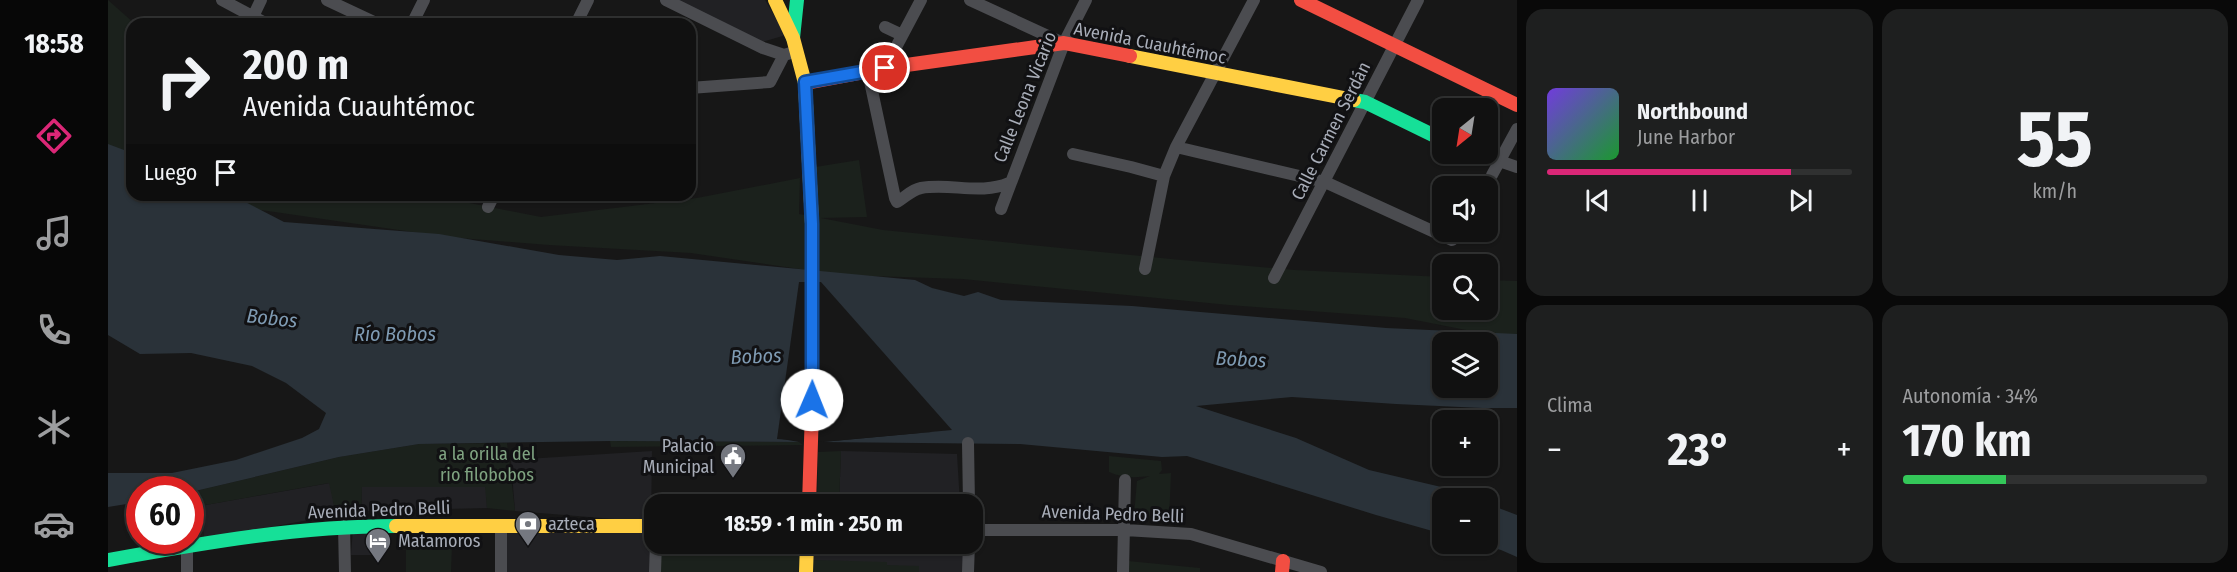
<!DOCTYPE html>
<html lang="es">
<meta charset="utf-8">
<style>
body{margin:0;font-family:"Fira Sans Condensed",sans-serif;background:#1e1f1f;color:#f1f3f6;height:100vh;display:flex;flex-direction:column;font-size:22px;white-space:nowrap}
*{box-sizing:border-box;margin:0}
p{font-size:20px;color:#9c9d9f}
.icon{flex:none;width:33px;height:33px;fill:none;stroke:currentColor;stroke-width:2;stroke-linecap:round;stroke-linejoin:round}
.map{position:relative;flex:1;overflow:hidden}
.panel{display:flex;flex-direction:column;gap:9px;padding:9px;background:#090909;width:720px}
.panel>*{flex:none}
.top-card{position:absolute;left:18px;top:18px;width:570px;height:183px;border-radius:18px;box-shadow:0 2px 4px #0004,0 0 0 2px #303131;background:#111;color:#f1f3f6;overflow:hidden}
.needle{width:39px;rotate:210deg}
.fabs{position:absolute;left:1324px;top:98px;display:grid;gap:12px}
.fabs a{display:grid;place-items:center;width:66px;height:66px;border-radius:12px;background:#111;box-shadow:0 2px 4px #0004,0 0 0 2px #303131;font-size:30px}
.speed{position:absolute;left:18px;top:476px;display:flex;gap:12px;font-size:30px;font-weight:700;text-align:center}
.speed>*{display:grid;place-content:center;width:78px;height:78px;border-radius:50%;background:#111;box-shadow:0 2px 4px #0004,0 0 0 2px #303131;line-height:1}
.speed .limit{border:9px solid #d22;background:#fff;color:#111}
.pin{position:absolute;display:grid;place-items:center;width:51px;height:51px;color:#fff;margin:-26px;border:3px solid #fff;border-radius:50%;box-shadow:0 2px 6px #0007}
.me{position:absolute;width:66px;margin:-33px;rotate:1deg;stroke-linejoin:round;filter:drop-shadow(0 0 4px #0008)}
.turn{display:flex;align-items:center;gap:21px;height:126px;padding:0 18px;font-size:27px}
.turn .icon{width:78px;height:78px;stroke-width:2.5}
.turn b{display:block;font-size:42px;line-height:51px}
.then{display:flex;align-items:center;height:57px;padding:0 18px;background:#0003;gap:12px;font-size:22px}
.big{font-size:45px;font-weight:700;line-height:1.1}
.panel .card{flex:1;display:flex;flex-direction:column;justify-content:center;gap:9px;min-width:0;padding:0 21px;border-radius:18px;background:#1e1f1f}
.panel .dial{align-items:center;gap:0}
.dial b{font-size:78px;line-height:1}
.song{display:flex;align-items:center;gap:18px}
.cover{width:72px;height:72px;border-radius:9px;background:linear-gradient(135deg,hsl(260 70% 55%),hsl(130 70% 35%))}
.played{height:6px;border-radius:3px;background:linear-gradient(90deg,#db2777 80%,#303131 80%)}
.keys{display:flex;justify-content:space-around;direction:ltr}
.heat{display:flex;justify-content:space-between;align-items:center;font-size:33px;direction:ltr}
.charge{height:9px;border-radius:4px;background:linear-gradient(90deg,#34c759 34%,#303131 0)}
.panel .tiles{flex:1;display:grid;gap:9px;grid-template-columns:repeat(2,1fr)}
.trip{position:absolute;left:536px;top:494px;width:339px;height:60px;border-radius:18px;background:#111;box-shadow:0 2px 4px #0004,0 0 0 2px #303131;font-weight:700;line-height:60px;text-align:center}
main{display:flex;flex:1;min-height:0}
.menu{display:flex;flex-direction:column;width:108px;justify-content:space-around;align-items:center;background:#070707;color:#9c9d9f}
.menu .icon{width:42px;height:42px}
.menu .on{color:#db2777}
.menu b{font-size:27px;color:#f1f3f6}
.map>svg:first-child{display:block}
.built{fill:#212124}
.green{fill:#1b211c}
.water{fill:#2a3239;fill-rule:evenodd}
.pier{fill:#171717}
.lines{fill:none;stroke-linecap:round;stroke-linejoin:round}
.street{stroke:#4b4c50;stroke-width:12}
.fast{stroke:#16e098;stroke-width:14}
.slow{stroke:#ffcf43;stroke-width:14}
.jam{stroke:#f24e42;stroke-width:14}
.route-casing{stroke:#114b97;stroke-width:15}
.route{stroke:#1a73e8;stroke-width:10}
.labels{text-anchor:middle;stroke-width:6;stroke-linejoin:round;paint-order:stroke}
.street-label{font-size:18px;fill:#a8adb8;stroke:#111113}
.poi-label{font-size:18px;fill:#a8adb8;stroke:#111113;text-anchor:start}
.park-label{font-size:18px;fill:#7fa381;stroke:#111113}
.water-label{font-size:20px;font-style:italic;fill:#7f9bb3;stroke:#111113}
</style>
<main>
<nav class="menu">
<b>18:58</b>
<svg class="icon on" aria-label="directions" viewBox="0 0 24 24"><path d="M12 3l9 9-9 9-9-9zM9 14v-3h6M13 9l2 2-2 2"/></svg>
<svg class="icon" aria-label="music" viewBox="0 0 24 24"><path d="M9 18V5l10-2v13"/><circle cx="6" cy="18" r="3"/><circle cx="16" cy="16" r="3"/></svg>
<svg class="icon" aria-label="phone" viewBox="0 0 24 24"><path d="M5 4h4l2 5-3 2q2 4 5 5l2-3 5 2v4C11 20 4 13 5 4z"/></svg>
<svg class="icon" aria-label="climate" viewBox="0 0 24 24"><path d="M12 3v18M4 7l16 10M4 17L20 7"/></svg>
<svg class="icon" aria-label="car" viewBox="0 0 24 24"><path d="M5 17H2v-5l4-1 3-4h7l3 4 3 1v5h-3M9 17h6M6 11h13"/><circle cx="7" cy="17" r="2"/><circle cx="17" cy="17" r="2"/></svg>
</nav>
<div class="map">
<svg width="1409" height="572" viewBox="0 0 1409 572">
<rect width="100%" height="100%" fill="#171717"/>
<!-- built -->
<path class="built" d="M567 0H657L678 35 654 42Z
M544 451 543 522 407 511 403 460Z
M733 451 849 454 852 504H731Z
M222 483 228 515 96 539 92 506Z
M254 487H378L379 508 253 511Z
M245 528H277V555H243Z
M396 529H545L544 572H396Z
M703 543H858L857 572H702Z"/>
<!-- green -->
<path class="green" d="M0 0 27 24H24V163L0 157Z
M751 160 759 217 713 218 775 230 1073 260 1187 270 1335 277V309H1380V280L1409 281V340L1297 318 1121 305 855 279 732 275 583 253 441 245 339 237 78 199 77 195H321L433 217 589 198 692 178 691 214 709 217 707 167Z
M502 441 691 442 695 445 503 447Z
M399 443 407 511 379 508 377 487H254L253 514 228 515 221 483 92 506 96 539 82 540 83 492 231 457 311 444Z
M733 451 731 504H709L710 452Z
M1001 456 1053 461 1054 470 1051 474 1063 473 1061 520 1026 516 1029 481 1042 476C1027 478 1015 478 1001 472Z
M548 543H694V572H548Z
M344 545 343 572H298V546Z
M705 560 779 562V565L811 566V572H705Z
M1020 561 1092 568V572H1020Z"/>
<!-- water -->
<path class="water" d="M0 144 24 153V195H124L176 222 331 234 451 255 509 260 552 256 807 280 824 288 856 296 870 292 893 300 1024 306 1278 328 1409 334V408H1374L1288 404 1184 397 1088 406 1188 438 1261 470 1346 490 1366 498H1335V534L1268 515 1079 456 1054 457 912 444 714 442 824 432 674 439 691 442 502 441 311 444 231 457 83 492 82 489H32L31 502 0 507V473H64L128 460 194 438 211 429 218 413 178 383 144 366 83 353 32 354 0 335ZM1335 342H1380V387H1335Z
M1380 504 1409 515V557L1393 550 1368 543H1380Z"/>
<!-- pier -->
<path class="pier" d="M691 282H713L844 430 714 442 669 439Z"/>
<g class="lines">
<!-- street -->
<path class="street" d="M114 0 159 24
M219 0 270 24
M558 0 655 48 676 55 689 51
M862 0 955 43
M142 23 153 0
M304 24 316 0
M468 24 480 0
M777 27 794 35
M777 68 813 0
M760 72 787 198 789 202C798 197 803 190 813 188 843 183 873 195 901 183
M582 88 662 82 676 55
M1068 147 1217 182 1344 240
M1368 153 1409 167
M965 154 1023 167 1056 176
M1384 175 1409 129
M380 207 386 195
M893 209 956 43 978 0
M1037 269 1056 176 1068 147 1146 0
M1166 278 1310 0
M860 443 861 504
M236 526 237 572
M864 530H1017L1083 534 1213 572
M79 546V572
M393 572V525
M547 572 548 543
M860 572 861 543
M1015 572 1017 480"/>
<!-- fast -->
<path class="fast" d="M685 38 689 0
M1246 100 1257 102 1335 140
M0 560C95 543 191 526 288 526"/>
<!-- slow -->
<path class="slow" d="M667 0 685 38 697 83 704 224V410
M1022 56 1246 100
M288 526H546
M698 572 699 543"/>
<!-- jam -->
<path class="jam" d="M1193 0 1409 105
M697 83 777 68 956 43 1022 56
M701 504 704 410
M1174 572 1175 561"/>
</g>
<g class="lines">
<!-- route casing -->
<g class="route-casing">
<path id="route" d="M704 400V224L697 82 777 68"/>
</g>
<!-- route -->
<use href="#route" class="route"/>
</g>
<!-- icons -->
<defs>
<g id="civic-pin" transform="scale(1.35)"><path d="M0 17L-7.5 6A9.5 9.5 0 1 1 7.5 6Z" fill="#757880" stroke="#111113"/><path d="M-.6-6.5H3V-4.5H.6V-3L4-1V1h2V6H-6V1h2V-1L-.6-3ZM-1.2 2.5V6h2.4V2.5Z" fill="#fff"/></g>
<g id="bank-pin" transform="scale(1.35)"><path d="M0 17L-7.5 6A9.5 9.5 0 1 1 7.5 6Z" fill="#757880" stroke="#111113"/><path d="M-6-4H6V4H-6ZM0-2.3a2.3 2.3 0 1 0 0 4.6a2.3 2.3 0 1 0 0-4.6Z" fill="#fff"/></g>
<g id="hotel-pin" transform="scale(1.35)"><path d="M0 17L-7.5 6A9.5 9.5 0 1 1 7.5 6Z" fill="#757880" stroke="#111113"/><path d="M-6-4.5h1.5V1H6V5H4.5V3h-9V5H-6ZM-4 0a1.8 1.8 0 1 1 3.6 0ZM.5 0V-2.5h3Q6-2.5 6 0Z" fill="#fff"/></g>
</defs>
<g fill-rule="evenodd">
<use href="#civic-pin" x="625" y="456"/>
<use href="#bank-pin" x="420" y="524"/>
<use href="#hotel-pin" x="270" y="541"/>
</g>
<g class="labels">
<!-- street labels -->
<g class="street-label">
<text transform="translate(1042 43) rotate(11)" y="6">Avenida Cuauhtémoc</text>
<text transform="translate(917 97) rotate(-68)" y="6">Calle Leona Vicario</text>
<text transform="translate(1223 131) rotate(-63)" y="6">Calle Carmen Serdán</text>
<text transform="translate(271 510) rotate(-2)" y="6">Avenida Pedro Belli</text>
<text transform="translate(1005 514) rotate(2)" y="6">Avenida Pedro Belli</text>
</g>
<!-- poi labels -->
<g class="poi-label">
<text x="606" y="452" text-anchor="end">Palacio<tspan x="606" dy="21">Municipal</tspan></text>
<text x="440" y="530">azteca</text>
<text x="290" y="547">Matamoros</text>
</g>
<!-- park labels -->
<g class="park-label">
<text x="379" y="460">a la orilla del<tspan x="379" dy="21">rio filobobos</tspan></text>
</g>
<!-- water labels -->
<g class="water-label">
<text transform="translate(164 318) rotate(6)" y="7">Bobos</text>
<text x="287" y="341">Río Bobos</text>
<text transform="translate(648 356) rotate(-2)" y="7">Bobos</text>
<text transform="translate(1133 359) rotate(3)" y="7">Bobos</text>
</g>
</g>
</svg>
<div class="fabs">
<a><svg class="needle" viewBox="-14 -14 28 28"><path d="M0-13l5 13h-10z" fill="#e53935"/><path d="M0 13l5-13h-10z" fill="#9c9d9f"/></svg></a>
<a><svg class="icon" aria-label="sound" viewBox="0 0 24 24"><path d="M4 9h4l5-4v14l-5-4H4zM17 9q2 3 0 6"/></svg></a>
<a><svg class="icon" aria-label="search" viewBox="0 0 24 24"><circle cx="10" cy="10" r="6"/><path d="M15 15l6 6"/></svg></a>
<a><svg class="icon" aria-label="layers" viewBox="0 0 24 24"><path d="M12 4l9 5-9 5-9-5zM3 14l9 5 9-5"/></svg></a>
<a>+</a>
<a>−</a>
</div>
<div class="speed"><div class="limit">60</div></div>
<div class="pin" style="left:777px;top:68px;background:#d93025"><svg class="icon" aria-label="arrive" viewBox="0 0 24 24"><path d="M6 21V4h12l-3 4 3 4H6"/></svg></div>
<svg class="me" style="left:704px;top:400px" viewBox="-20 -20 40 40"><circle r="19" fill="#fff"/><path d="M0-13L10 11 0 6-10 11z" fill="#1a73e8"/></svg>
<div class="trip">18:59 · 1 min · 250 m</div>
<div class="top-card">
<div class="turn"><svg class="icon" aria-label="right" viewBox="0 0 24 24"><path d="M7 20v-9h11M14 6l5 5-5 5"/></svg><div><b>200 m</b>Avenida Cuauhtémoc</div></div>
<div class="then">Luego<svg class="icon" aria-label="arrive" viewBox="0 0 24 24"><path d="M6 21V4h12l-3 4 3 4H6"/></svg></div>
</div>
</div>
<section class="panel">
<div class="tiles">
<div class="card">
<div class="song"><i class="cover"></i><div><b>Northbound</b><p>June Harbor</p></div></div>
<div class="played"></div>
<div class="keys"><svg class="icon" aria-label="previous" viewBox="0 0 24 24"><path d="M18 5L8 12l10 7zM5 5v14"/></svg><svg class="icon" aria-label="pause" viewBox="0 0 24 24"><path d="M8 5v14M16 5v14"/></svg><svg class="icon" aria-label="next" viewBox="0 0 24 24"><path d="M6 5l10 7-10 7zM19 5v14"/></svg></div>
</div>
<div class="card dial"><b>55</b><p>km/h</p></div>
<div class="card"><p>Clima</p>
<div class="heat"><a>−</a><b class="big">23°</b><a>+</a></div>
</div>
<div class="card"><p>Autonomía · 34%</p><b class="big">170 km</b><div class="charge"></div></div>
</div>
</section>
</main>
